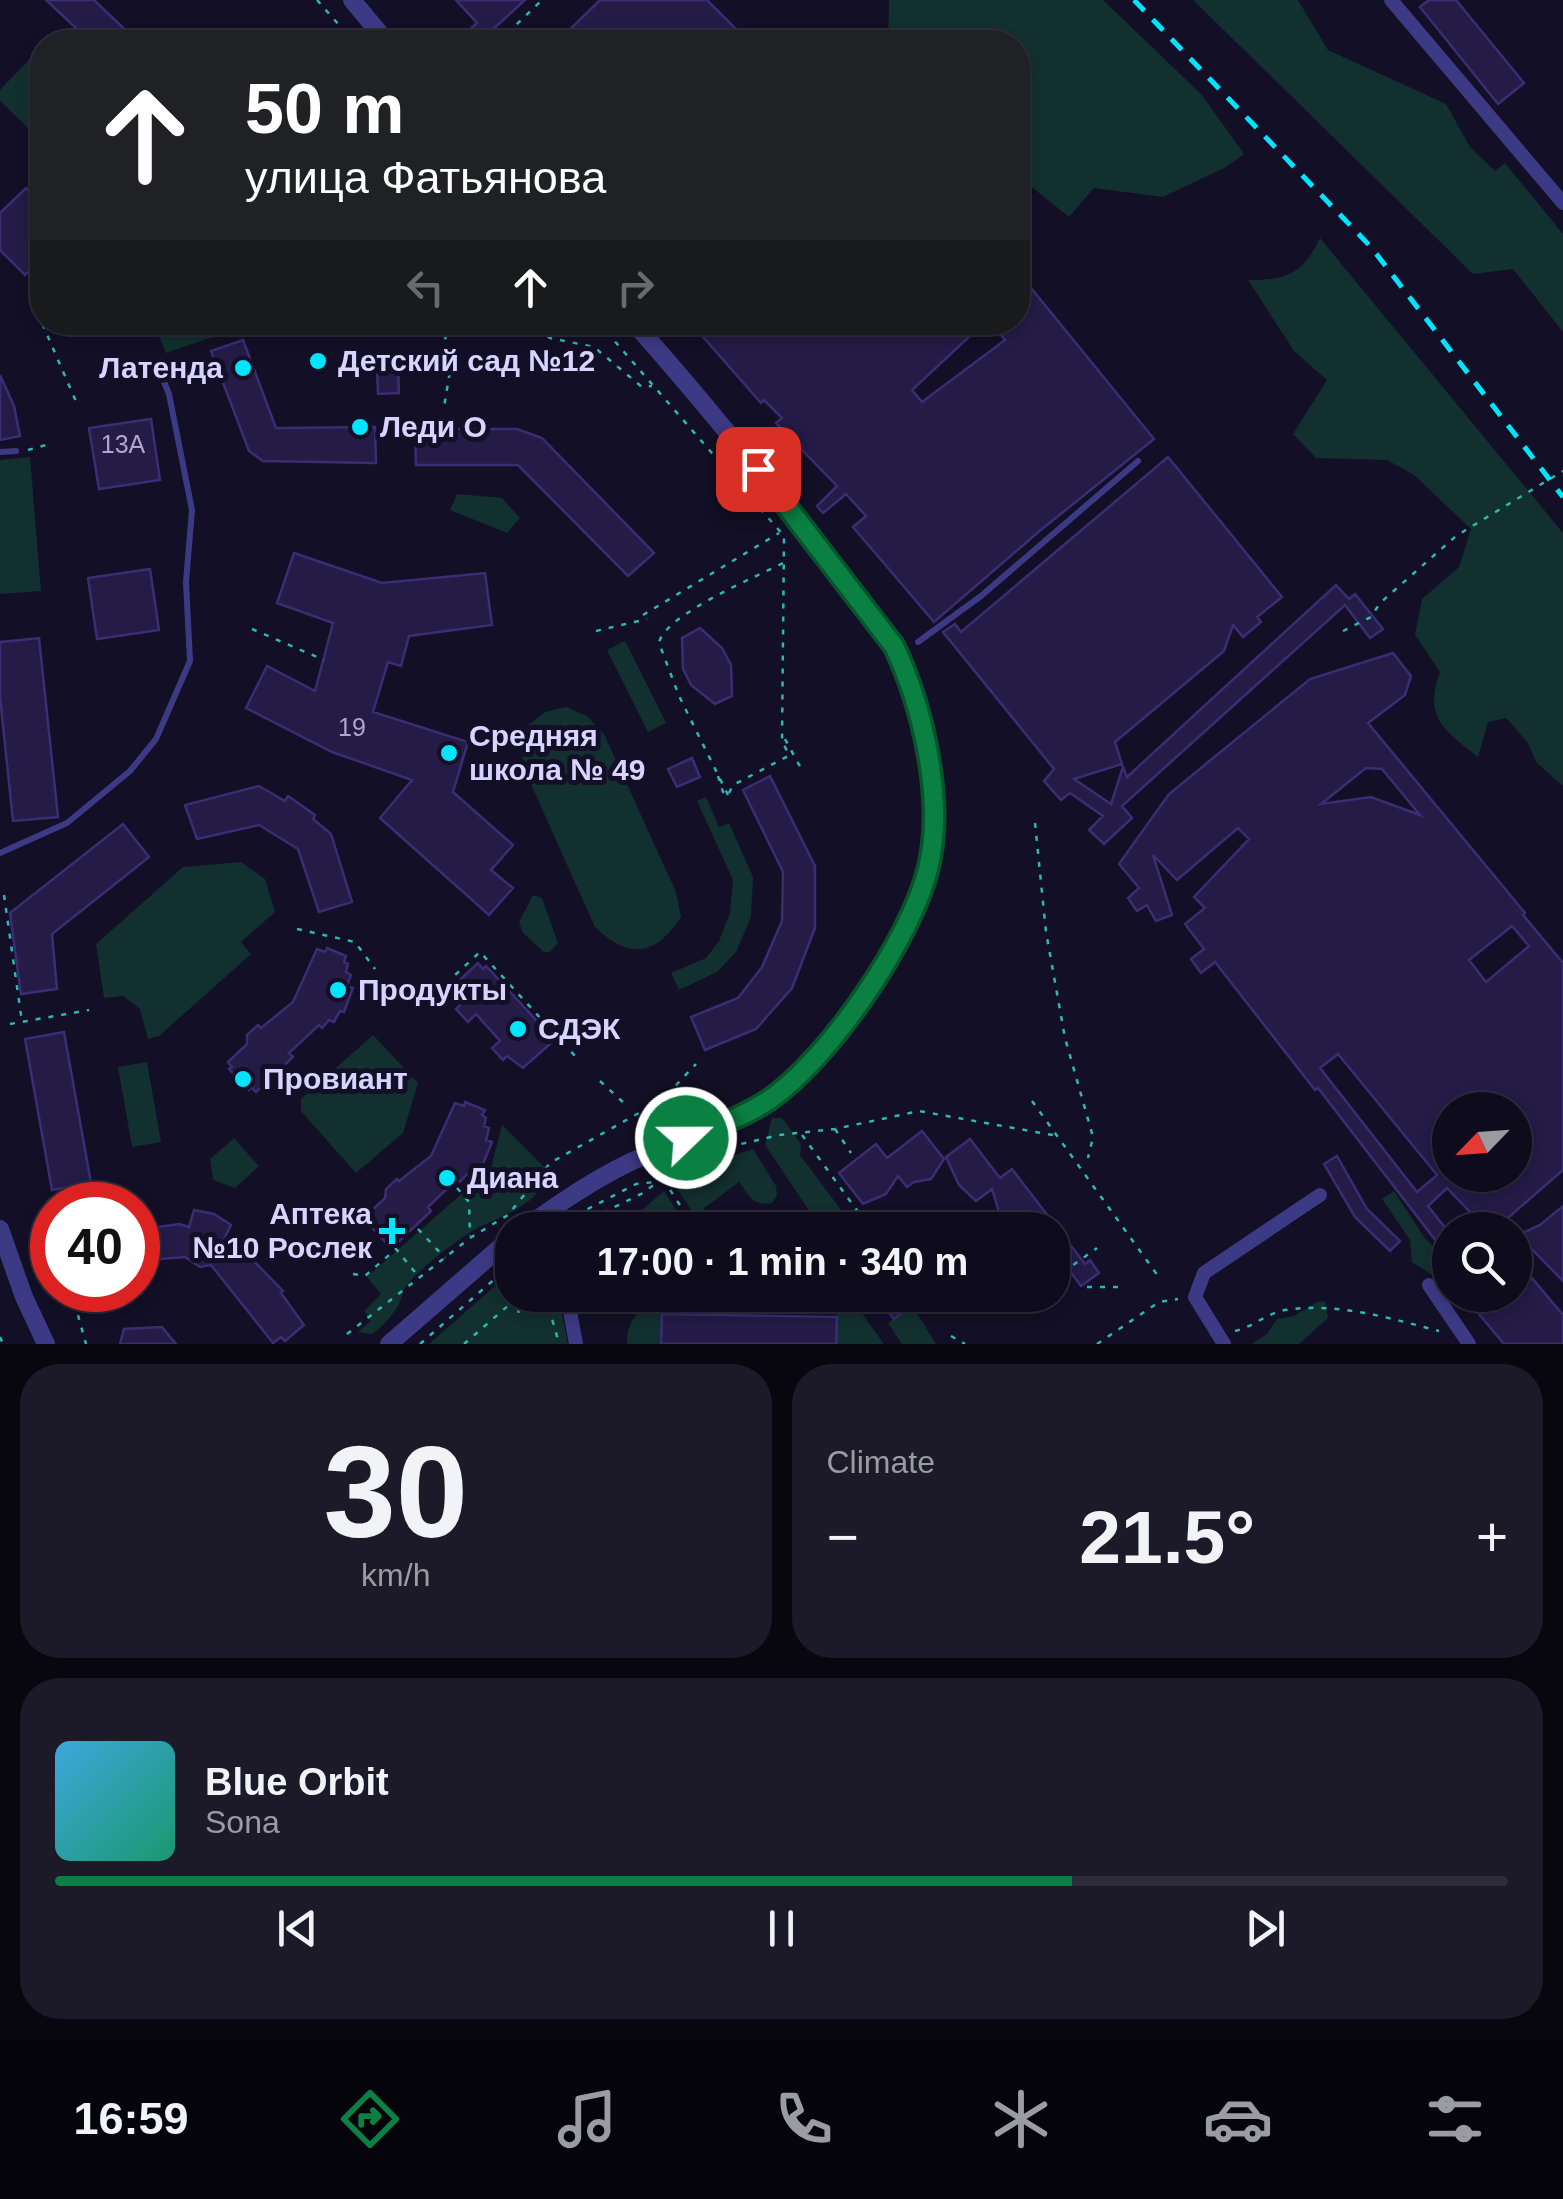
<!DOCTYPE html>
<meta charset="utf-8">
<style>
body{margin:0;font-family:Arial,sans-serif;background:#1c1929;color:#f1f3f6;height:100vh;display:flex;flex-direction:column;font-size:38px;white-space:nowrap}
*{box-sizing:border-box;margin:0}
p{font-size:32px;color:#9b9ba3}
.icon{flex:none;width:55px;height:55px;fill:none;stroke:currentColor;stroke-width:2;stroke-linecap:round;stroke-linejoin:round}
.map{position:relative;height:1344px;overflow:hidden}
.sheet{display:flex;flex-direction:column;gap:20px;padding:20px;background:#08060f;flex:1}
.sheet>*{flex:none}
.guide{position:absolute;left:30px;top:30px;width:1000px;height:305px;border-radius:40px;box-shadow:0 5px 15px #0003,0 0 0 2px #2e2b3b;background:#202124;color:#fff;overflow:hidden}
.needle{width:65px;rotate:245deg}
.controls{position:absolute;left:1432px;top:1092px;display:grid;gap:20px}
.controls a{display:grid;place-items:center;width:100px;height:100px;border-radius:50%;background:#0e0b1c;box-shadow:0 5px 15px #0003,0 0 0 2px #2e2b3b;font-size:50px}
.speed{position:absolute;left:30px;top:1182px;display:flex;gap:20px;font-size:50px;font-weight:700;text-align:center}
.speed>*{display:grid;place-content:center;width:130px;height:130px;border-radius:50%;background:#0e0b1c;box-shadow:0 5px 15px #0003,0 0 0 2px #2e2b3b;line-height:1}
.speed .limit{border:15px solid #d22;background:#fff;color:#111}
.pin{position:absolute;display:grid;place-items:center;width:85px;height:85px;color:#fff;margin:-42px;border-radius:20px;box-shadow:0 5px 15px #0006}
.me{position:absolute;width:110px;margin:-55px;rotate:68deg;stroke-linejoin:round;filter:drop-shadow(0 0 8px #0008)}
.turn{display:flex;align-items:center;gap:35px;height:210px;padding:0 50px;font-size:45px}
.turn .icon{width:130px;height:130px;stroke-width:2.5}
.turn b{display:block;font-size:70px;line-height:85px}
.lanes{display:flex;align-items:center;height:95px;padding:0 50px;background:#0003;justify-content:center;gap:50px;direction:ltr}
.lanes .off{opacity:.35}
.big{font-size:75px;font-weight:700;line-height:1.1}
.sheet .card{flex:1;display:flex;flex-direction:column;justify-content:center;gap:15px;min-width:0;padding:0 35px;border-radius:40px;background:#1c1929}
.sheet .dial{align-items:center;gap:0}
.dial b{font-size:130px;line-height:1}
.song{display:flex;align-items:center;gap:30px}
.cover{width:120px;height:120px;border-radius:15px;background:linear-gradient(135deg,hsl(200 70% 55%),hsl(160 70% 35%))}
.played{height:10px;border-radius:5px;background:linear-gradient(90deg,#0b8043 70%,#2e2b3b 70%)}
.keys{display:flex;justify-content:space-around;direction:ltr}
.heat{display:flex;justify-content:space-between;align-items:center;font-size:55px;direction:ltr}
.sheet .tiles{flex:1;display:grid;gap:20px;grid-template-columns:1fr 1fr}
.card:last-child{grid-column:span 2}
.trip{position:absolute;left:495px;top:1212px;width:575px;height:100px;border-radius:40px;background:#0e0b1c;box-shadow:0 5px 15px #0003,0 0 0 2px #2e2b3b;font-weight:700;line-height:100px;text-align:center}
.tabs{display:flex;height:160px;justify-content:space-around;align-items:center;background:#06040b;color:#9b9ba3}
.tabs .icon{width:70px;height:70px}
.tabs .active{color:#0b8043}
.tabs b{font-size:45px;color:#f1f3f6}
.map>svg:first-child{display:block}
.green{fill:#12302f}
.building{fill:#241b47;stroke:#3b2d73;stroke-width:2.5;fill-rule:evenodd}
.lines{fill:none;stroke-linecap:round;stroke-linejoin:round}
.path{stroke:#2fb8b0;stroke-width:2.5;stroke-dasharray:5 8;stroke-linecap:butt}
.service{stroke:#3d3a85;stroke-width:6}
.minor{stroke:#3d3a85;stroke-width:14}
.tertiary{stroke:#3d3a85;stroke-width:18}
.rail{stroke:#00e5ff;stroke-width:5;stroke-dasharray:15 12;stroke-linecap:butt}
.route-casing{stroke:#07532c;stroke-width:25}
.route{stroke:#0b8043;stroke-width:18}
.poi-dot{fill:#00e5ff;stroke:#130f26;stroke-width:4}
.labels{text-anchor:middle;stroke-width:10;stroke-linejoin:round;paint-order:stroke}
.number-label{font-size:25px;fill:#aca6d1}
.poi-label{font-size:30px;font-weight:bold;fill:#d9d4ff;stroke:#130f26;text-anchor:start}
</style>
<div class="map">
<svg width="1563" height="1344" viewBox="0 0 1563 1344">
<rect width="100%" height="100%" fill="#130f26"/>
<!-- green -->
<path class="green" d="M889 0H1103L1202 95 1244 154 1226 167 1163 197 1094 188 1069 217 1018 176V42H888Z
M1193 0H1298L1328 50 1446 104 1470 147 1495 171 1505 163 1563 234V332L1513 269 1473 274Z
M42 46V121L32 132 0 101V90Z
M1320 238 1563 533V786L1537 763 1527 742 1506 718 1488 722 1478 757C1444 730 1423 717 1440 672L1415 635 1422 599 1459 567 1471 529 1414 475 1387 460 1316 458 1293 434 1327 380 1294 351 1248 280C1287 280 1303 274 1320 238Z
M153 323H217L227 332 166 353Z
M30 457 41 591 0 594V460Z
M457 494 502 498 520 518 507 533 450 510Z
M625 641 666 723 648 732 607 650Z
M566 707 587 716 604 734 676 892 681 917C656 956 629 960 595 927L529 780 520 749 527 726 545 712Z
M706 797 719 827 729 823 753 877 751 917 736 952 717 972 679 990 671 973 706 958 719 941 730 913 733 880 697 801Z
M241 862 265 879 275 912 241 942 251 954 159 1036 148 1039 140 1009 123 996 104 998 96 944 183 867Z
M533 895 542 898 558 943 550 952H544L523 933 519 922Z
M373 1035 418 1083 403 1133 356 1173 301 1111V1099Z
M147 1062 161 1142 132 1147 118 1067Z
M772 1118H782L801 1144 800 1155 856 1230H822L765 1145Z
M502 1125 547 1170C545 1207 492 1217 466 1235 447 1248 422 1267 407 1285 402 1290 402 1299 398 1306 392 1316 382 1327 372 1334L358 1332 371 1321 364 1311 381 1294 367 1277 491 1168Z
M234 1138 259 1166 235 1188 213 1180 210 1159Z
M753 1149 776 1186 777 1195 772 1203C753 1207 749 1195 739 1182L704 1208 717 1230H705L673 1183 691 1168Z
M664 1191 689 1230H679L675 1226 669 1230H619Z
M1394 1191 1424 1237 1444 1259 1443 1273 1432 1275 1412 1262 1410 1240 1382 1199Z
M512 1271V1295H558L568 1344H429Z
M664 1295H720L727 1306V1315L662 1314 661 1344H627C626 1316 643 1310 664 1295Z
M768 1295H849L884 1344H836L837 1312H768Z
M1319 1301 1325 1302 1328 1318 1299 1344H1252L1267 1334 1277 1319 1294 1316Z
M912 1305 936 1344H902L888 1323Z"/>
<!-- building -->
<path class="building" d="M46 0H94L138 42H91Z
M456 0H525L479 42H456L477 23Z
M600 0H707L749 42H557Z
M1429 0H1456L1524 83 1498 104 1420 7Z
M26 188 42 204V258L25 275 0 250V213Z
M1018 272 1154 439 1042 529 934 622 853 527 866 516 846 494 823 513 817 506 837 486 776 423 782 418 764 400 761 403 690 322H985L912 390 922 402 1005 340 992 322H1018Z
M243 340 276 428 375 427 376 463 263 461 249 451 211 351Z
M398 367 399 393 378 394 377 368Z
M0 375 14 406 20 436 0 440Z
M151 419 160 480 99 489 89 428Z
M415 429H517L542 438 654 553 628 576 518 465H416Z
M1168 457 1282 597 1257 617 1261 622 1243 637 1233 625 1224 651 1115 742 1122 764 1074 779 1111 804 1123 767 1127 777 1336 585 1349 599 1355 594 1383 629 1370 638 1345 605 1122 806 1132 818 1104 844 1089 830 1103 816 1070 793 1061 800 1044 781 1054 769 943 632 955 624 961 632Z
M294 553 382 583 485 573 492 625 409 636 401 666 388 662 373 712 468 742 453 792 513 845 491 870 513 888 489 915 380 818 412 780 332 752 246 708 267 666 315 691 333 623 277 603Z
M150 569 159 630 97 639 88 578Z
M700 628 722 648 731 665 732 696 715 704 691 685 683 669 682 638Z
M39 638 58 817 13 821 0 697V642Z
M1393 653 1411 676 1405 695 1368 723 1525 913 1523 915 1563 963V1170L1494 1230H1489L1486 1222 1469 1211 1447 1188 1428 1206 1450 1234V1259L1318 1088 1315 1090 1215 962 1201 973 1191 959 1204 949 1185 924 1205 908 1194 897 1249 839 1238 828 1177 880 1153 855 1172 915 1156 921 1147 905 1137 911 1128 898 1139 888 1119 864 1169 794 1310 679ZM1366 768 1382 769 1420 815 1371 797 1321 804ZM1512 926 1529 946 1486 982 1469 960ZM1338 1054 1437 1175 1417 1192 1320 1068ZM1450 1110H1515V1175H1450Z
M692 758 700 777 677 787 668 769Z
M770 776 815 866V928L792 988 756 1029 705 1050 691 1017 738 998 762 967 782 921 783 872 743 790Z
M259 786 285 801 288 796 315 815 313 819 331 834 352 902 319 912 298 849 259 825 197 839 185 805Z
M123 824 149 857 52 934 57 989 21 994 10 913Z
M327 948 346 956 344 962 348 964 346 972 351 975 347 986 353 988 344 1012 340 1011 334 1022 329 1020 322 1028 319 1025 289 1053 293 1057 256 1092 251 1087 249 1090 229 1069 232 1067 228 1062 247 1044V1035L258 1025 261 1028 293 1002 317 949 325 952Z
M478 963 483 969 486 966 549 1034 546 1037 551 1043 523 1068 507 1056 503 1060 492 1048 500 1041 476 1014 468 1022 456 1009 460 1005 450 989Z
M64 1032 91 1183 52 1190 25 1039Z
M465 1102 485 1110 482 1115 486 1118 484 1126 489 1128 486 1140 492 1142 482 1166 478 1164 473 1176 467 1174 460 1182 457 1179 428 1207 431 1211 394 1246 389 1241 387 1244 368 1223 370 1221 366 1216 385 1198 386 1189 397 1179 399 1181 431 1156 455 1103 464 1106Z
M922 1131 944 1159 931 1179 914 1182 907 1187 898 1176 886 1194 863 1204 839 1173 876 1144 887 1158Z
M970 1139 1000 1178 1012 1169 1085 1264 1090 1260 1099 1273 1081 1286 1058 1255 1052 1259V1230H1019L999 1212 992 1189 976 1201 959 1185 946 1157Z
M1337 1156 1367 1209 1400 1241 1390 1251 1355 1217 1324 1164Z
M1563 1206V1281L1518 1235 1540 1225Z
M194 1210 214 1214 231 1225 224 1239 237 1244 283 1291 281 1293 304 1325 285 1341 281 1337 273 1343 211 1265 200 1267 185 1257 138 1261V1230L179 1224 189 1227Z
M1515 1258 1563 1315V1344H1504L1463 1295H1515Z
M875 1295H905L912 1305 894 1319Z
M662 1314 837 1317 836 1344H661Z
M162 1327 176 1344H120L124 1329Z"/>
<g class="lines">
<!-- path -->
<path class="path" d="M317 0 354 42
M498 42 542 0
M32 300 78 406
M442 322 451 365 444 407
M526 322 550 338 594 347 642 387 652 386
M598 322 784 536 782 741 789 755
M28 450 53 443
M643 615 779 533
M252 629 324 660
M596 631 647 619
M1343 631 1371 617 1380 603 1456 536 1563 471
M785 739 803 772
M718 776 723 792 727 794
M729 793 733 785 792 754
M728 795 679 696 659 643C664 615 756 577 783 563
M1035 823 1046 932 1065 1038 1093 1137 1088 1158
M4 895 22 1022
M297 929 355 942 375 969
M417 1010 480 952 575 1056
M10 1024 89 1010
M600 1081 625 1104
M1032 1101 1158 1276
M835 1129 851 1153
M802 1135 869 1227
M663 1179 696 1230
M457 1188 469 1202 470 1236
M576 1215 636 1184 655 1182
M418 1229 445 1258
M568 1230 643 1193 663 1178 707 1152 779 1135 835 1129 919 1111 1058 1136
M353 1274 365 1276 396 1249 419 1277
M1052 1280 1097 1248
M1087 1287H1125
M71 1290 86 1344
M517 1295 519 1317
M545 1295 559 1343
M1235 1331C1253 1327 1267 1313 1285 1310 1337 1302 1389 1318 1439 1331
M347 1334 470 1238 508 1215 550 1163 662 1100 696 1064
M951 1336 965 1344
M0 1337 3 1344
M420 1344 512 1264
M464 1344 510 1304 515 1295
M1097 1344 1159 1302 1178 1299"/>
<!-- service -->
<path class="service" d="M0 452 16 451
M918 642 981 596 1138 461
M0 853 67 823 130 771 156 739 190 661 186 582 192 510 169 394 157 365"/>
<!-- minor -->
<path class="minor" d="M1391 0 1563 203
M1429 1285 1469 1344
M567 1295 576 1344
M1224 1344 1195 1297 1204 1273 1320 1195"/>
<!-- tertiary -->
<path class="tertiary" d="M352 0 387 42
M0 1229 24 1297 46 1344
M522 1230C561 1202 601 1174 646 1155 687 1137 733 1124 771 1098 812 1070 844 1026 870 984 892 948 919 910 928 869 945 797 924 710 894 646 811 535 726 426 633 322
M389 1344 512 1237"/>
<!-- rail -->
<path class="rail" d="M1134 0 1371 247 1563 497"/>
</g>
<g class="lines">
<!-- route casing -->
<g class="route-casing">
<path id="route" d="M686 1138C714 1127 743 1117 769 1100 829 1059 911 939 928 869 945 802 923 707 894 646L758 469"/>
</g>
<!-- route -->
<use href="#route" class="route"/>
</g>
<!-- markers -->
<g class="poi-dot">
<circle cx="318" cy="361" r="10"/>
<circle cx="243" cy="368" r="10"/>
<circle cx="360" cy="427" r="10"/>
<circle cx="449" cy="753" r="10"/>
<circle cx="338" cy="990" r="10"/>
<circle cx="518" cy="1029" r="10"/>
<circle cx="243" cy="1079" r="10"/>
<circle cx="447" cy="1178" r="10"/>
<path d="M387 1216h10v10h10v10h-10v10h-10v-10h-10v-10h10z"/>
</g>
<g class="labels">
<!-- number labels -->
<g class="number-label">
<text x="123" y="453">13А</text>
<text x="352" y="736">19</text>
</g>
<!-- poi labels -->
<g class="poi-label">
<text x="338" y="371">Детский сад №12</text>
<text x="223" y="378" text-anchor="end">Латенда</text>
<text x="380" y="437">Леди О</text>
<text x="469" y="746">Средняя<tspan x="469" dy="34">школа № 49</tspan></text>
<text x="358" y="1000">Продукты</text>
<text x="538" y="1039">СДЭК</text>
<text x="263" y="1089">Провиант</text>
<text x="467" y="1188">Диана</text>
<text x="372" y="1224" text-anchor="end">Аптека<tspan x="372" dy="34">№10 Рослек</tspan></text>
</g>
</g>
</svg>
<div class="controls">
<a><svg class="needle" viewBox="-14 -14 28 28"><path d="M0-13l5 13h-10z" fill="#e53935"/><path d="M0 13l5-13h-10z" fill="#9b9ba3"/></svg></a>
<a><svg class="icon" aria-label="search" viewBox="0 0 24 24"><circle cx="10" cy="10" r="6"/><path d="M15 15l6 6"/></svg></a>
</div>
<div class="speed"><div class="limit">40</div></div>
<div class="pin" style="left:758px;top:469px;background:#d93025"><svg class="icon" aria-label="arrive" viewBox="0 0 24 24"><path d="M6 21V4h12l-3 4 3 4H6"/></svg></div>
<svg class="me" style="left:686px;top:1138px" viewBox="-20 -20 40 40"><circle r="17" fill="#0b8043" stroke="#fff" stroke-width="3"/><path d="M0-11L8 9 0 5-8 9z" fill="#fff"/></svg>
<div class="trip">17:00 · 1 min · 340 m</div>
<div class="guide">
<div class="turn"><svg class="icon" aria-label="ahead" viewBox="0 0 24 24"><path d="M12 20V5M6 11l6-6 6 6"/></svg><div><b>50 m</b>улица Фатьянова</div></div>
<div class="lanes"><svg class="icon off" aria-label="left" viewBox="0 0 24 24"><path d="M17 20v-9H6M10 6l-5 5 5 5"/></svg><svg class="icon" aria-label="ahead" viewBox="0 0 24 24"><path d="M12 20V5M6 11l6-6 6 6"/></svg><svg class="icon off" aria-label="right" viewBox="0 0 24 24"><path d="M7 20v-9h11M14 6l5 5-5 5"/></svg></div>
</div>
</div>
<section class="sheet">
<div class="tiles">
<div class="card dial"><b>30</b><p>km/h</p></div>
<div class="card"><p>Climate</p>
<div class="heat"><a>−</a><b class="big">21.5°</b><a>+</a></div>
</div>
<div class="card">
<div class="song"><i class="cover"></i><div><b>Blue Orbit</b><p>Sona</p></div></div>
<div class="played"></div>
<div class="keys"><svg class="icon" aria-label="previous" viewBox="0 0 24 24"><path d="M18 5L8 12l10 7zM5 5v14"/></svg><svg class="icon" aria-label="pause" viewBox="0 0 24 24"><path d="M8 5v14M16 5v14"/></svg><svg class="icon" aria-label="next" viewBox="0 0 24 24"><path d="M6 5l10 7-10 7zM19 5v14"/></svg></div>
</div>
</div>
</section>
<nav class="tabs">
<b>16:59</b>
<svg class="icon active" aria-label="directions" viewBox="0 0 24 24"><path d="M12 3l9 9-9 9-9-9zM9 14v-3h6M13 9l2 2-2 2"/></svg>
<svg class="icon" aria-label="music" viewBox="0 0 24 24"><path d="M9 18V5l10-2v13"/><circle cx="6" cy="18" r="3"/><circle cx="16" cy="16" r="3"/></svg>
<svg class="icon" aria-label="phone" viewBox="0 0 24 24"><path d="M5 4h4l2 5-3 2q2 4 5 5l2-3 5 2v4C11 20 4 13 5 4z"/></svg>
<svg class="icon" aria-label="climate" viewBox="0 0 24 24"><path d="M12 3v18M4 7l16 10M4 17L20 7"/></svg>
<svg class="icon" aria-label="car" viewBox="0 0 24 24"><path d="M5 17H2v-5l4-1 3-4h7l3 4 3 1v5h-3M9 17h6M6 11h13"/><circle cx="7" cy="17" r="2"/><circle cx="17" cy="17" r="2"/></svg>
<svg class="icon" aria-label="filters" viewBox="0 0 24 24"><path d="M4 7h16M4 17h16"/><circle cx="9" cy="7" r="2"/><circle cx="15" cy="17" r="2"/></svg>
</nav>
